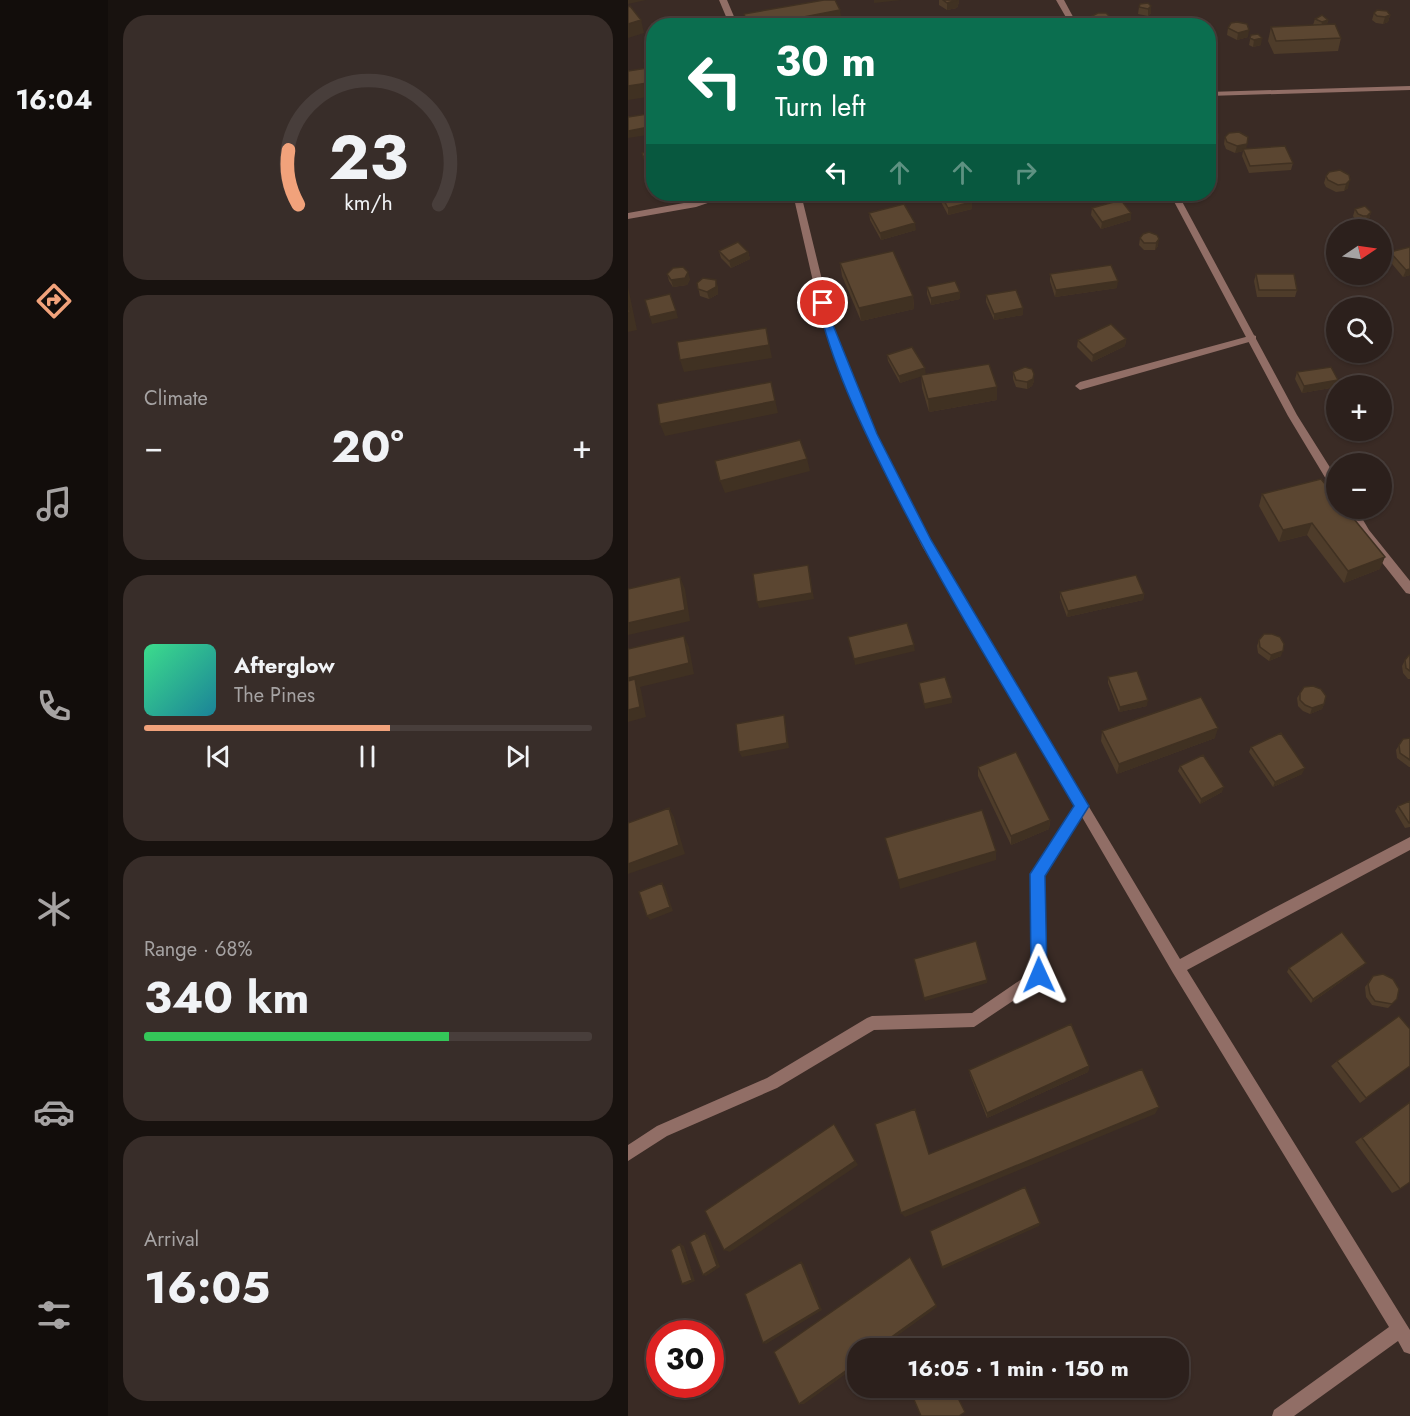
<!DOCTYPE html>
<meta charset="utf-8">
<style>
body{margin:0;font-family:Jost,sans-serif;background:#382d29;color:#f1f3f6;height:100vh;display:flex;flex-direction:column;font-size:22px;white-space:nowrap}
*{box-sizing:border-box;margin:0}
p{font-size:20px;color:#a6a3a3}
.icon{flex:none;width:33px;height:33px;fill:none;stroke:currentColor;stroke-width:2;stroke-linecap:round;stroke-linejoin:round}
.map{position:relative;flex:1;overflow:hidden}
.sheet{display:flex;flex-direction:column;gap:15px;padding:15px;background:#18120f;width:520px}
.sheet>*{flex:none}
.banner{position:absolute;left:18px;top:18px;width:570px;height:183px;border-radius:24px;box-shadow:0 2px 4px #0004,0 0 0 2px #483e3b;background:#0b6e4f;color:#fff;overflow:hidden}
.needle{width:39px;rotate:77deg}
.buttons{position:absolute;left:698px;top:219px;display:grid;gap:12px}
.buttons a{display:grid;place-items:center;width:66px;height:66px;border-radius:50%;background:#2c201c;box-shadow:0 2px 4px #0004,0 0 0 2px #483e3b;font-size:30px}
.speed{position:absolute;left:18px;top:1320px;display:flex;gap:12px;font-size:30px;font-weight:700;text-align:center}
.speed>*{display:grid;place-content:center;width:78px;height:78px;border-radius:50%;background:#2c201c;box-shadow:0 2px 4px #0004,0 0 0 2px #483e3b;line-height:1}
.speed .limit{border:9px solid #d22;background:#fff;color:#111}
.pin{position:absolute;display:grid;place-items:center;width:51px;height:51px;color:#fff;margin:-26px;border:3px solid #fff;border-radius:50%;box-shadow:0 2px 6px #0007}
.me{position:absolute;width:66px;margin:-33px;rotate:359deg;stroke-linejoin:round;filter:drop-shadow(0 0 4px #0008)}
.turn{display:flex;align-items:center;gap:21px;height:126px;padding:0 30px;font-size:27px}
.turn .icon{width:78px;height:78px;stroke-width:2.5}
.turn b{display:block;font-size:42px;line-height:51px}
.lanes{display:flex;align-items:center;height:57px;padding:0 30px;background:#0003;justify-content:center;gap:30px;direction:ltr}
.lanes .off{opacity:.35}
.big{font-size:45px;font-weight:700;line-height:1.1}
.sheet .tile{flex:1;display:flex;flex-direction:column;justify-content:center;gap:9px;min-width:0;padding:0 21px;border-radius:24px;background:#382d29}
.sheet .dial{align-items:center;gap:0}
.dial svg{height:156px;overflow:visible;fill:none;stroke:#483e3b;stroke-width:7;stroke-linecap:round;text-anchor:middle}
.dial text{fill:#f1f3f6;stroke:none}
.song{display:flex;align-items:center;gap:18px}
.cover{width:72px;height:72px;border-radius:9px;background:linear-gradient(135deg,hsl(150 70% 55%),hsl(190 70% 35%))}
.played{height:6px;border-radius:3px;background:linear-gradient(90deg,#f1a27b 55%,#483e3b 55%)}
.keys{display:flex;justify-content:space-around;direction:ltr}
.heat{display:flex;justify-content:space-between;align-items:center;font-size:33px;direction:ltr}
.charge{height:9px;border-radius:4px;background:linear-gradient(90deg,#34c759 68%,#483e3b 0)}
.trip{position:absolute;left:219px;top:1338px;width:342px;height:60px;border-radius:24px;background:#2c201c;box-shadow:0 2px 4px #0004,0 0 0 2px #483e3b;font-weight:700;line-height:60px;text-align:center}
main{display:flex;flex:1;min-height:0}
.tab-bar{display:flex;flex-direction:column;width:108px;justify-content:space-around;align-items:center;background:#120d0b;color:#a6a3a3}
.tab-bar .icon{width:42px;height:42px}
.tab-bar .selected{color:#f1a27b}
.tab-bar b{font-size:27px;color:#f1f3f6}
.map>svg:first-child{display:block}
.lines{fill:none;stroke-linecap:round;stroke-linejoin:round}
.lane{fill:#916e66;fill-rule:evenodd}
.street{fill:#916e66;fill-rule:evenodd}
.wall{fill:#4e3c2a}
.shaded-wall{fill:#403122}
.building{fill:#5b4631;stroke:#403122;stroke-width:1.5}
.route{fill:#1a73e8;stroke:#114b97;stroke-width:1.5}
</style>
<main>
<nav class="tab-bar">
<b>16:04</b>
<svg class="icon selected" aria-label="directions" viewBox="0 0 24 24"><path d="M12 3l9 9-9 9-9-9zM9 14v-3h6M13 9l2 2-2 2"/></svg>
<svg class="icon" aria-label="music" viewBox="0 0 24 24"><path d="M9 18V5l10-2v13"/><circle cx="6" cy="18" r="3"/><circle cx="16" cy="16" r="3"/></svg>
<svg class="icon" aria-label="phone" viewBox="0 0 24 24"><path d="M5 4h4l2 5-3 2q2 4 5 5l2-3 5 2v4C11 20 4 13 5 4z"/></svg>
<svg class="icon" aria-label="climate" viewBox="0 0 24 24"><path d="M12 3v18M4 7l16 10M4 17L20 7"/></svg>
<svg class="icon" aria-label="car" viewBox="0 0 24 24"><path d="M5 17H2v-5l4-1 3-4h7l3 4 3 1v5h-3M9 17h6M6 11h13"/><circle cx="7" cy="17" r="2"/><circle cx="17" cy="17" r="2"/></svg>
<svg class="icon" aria-label="filters" viewBox="0 0 24 24"><path d="M4 7h16M4 17h16"/><circle cx="9" cy="7" r="2"/><circle cx="15" cy="17" r="2"/></svg>
</nav>
<section class="sheet">
<div class="tile dial"><svg viewBox="0 0 100 80">
<path d="M14 69A42 42 0 1 1 86 69"/>
<path d="M14 69A42 42 0 0 1 9 41" stroke="#f1a27b"/>
<text x="50" y="56" font-size="32" font-weight="700">23</text>
<text x="50" y="72" font-size="11">km/h</text>
</svg></div>
<div class="tile"><p>Climate</p>
<div class="heat"><a>−</a><b class="big">20°</b><a>+</a></div>
</div>
<div class="tile">
<div class="song"><i class="cover"></i><div><b>Afterglow</b><p>The Pines</p></div></div>
<div class="played"></div>
<div class="keys"><svg class="icon" aria-label="previous" viewBox="0 0 24 24"><path d="M18 5L8 12l10 7zM5 5v14"/></svg><svg class="icon" aria-label="pause" viewBox="0 0 24 24"><path d="M8 5v14M16 5v14"/></svg><svg class="icon" aria-label="next" viewBox="0 0 24 24"><path d="M6 5l10 7-10 7zM19 5v14"/></svg></div>
</div>
<div class="tile"><p>Range · 68%</p><b class="big">340 km</b><div class="charge"></div></div>
<div class="tile"><p>Arrival</p><b class="big">16:05</b></div>
</section>
<div class="map">
<svg width="782" height="1416" viewBox="0 0 782 1416">
<rect width="100%" height="100%" fill="#3a2b25"/>
<g class="lines">
<!-- lane -->
<path class="lane" d="M625 335 628 336V340L452 390 447 386 452 382Z"/>
<!-- street -->
<path class="street" d="M91 0H99L110 26H102Z
M428 0H436L450 26H443Z
M782 86V90L580 96V92Z
M94 194H106L68 207 0 219V213L67 201Z
M165 194H173L205 325 249 434 302 541 552 959 646 908 782 837V850L559 970 782 1330V1354L776 1352 770 1341 666 1416H644L646 1410 761 1327 545 973 454 817 416 876 418 975 416 980 346 1027 246 1030 149 1088 39 1136 0 1161V1145L29 1126 139 1078 239 1018 244 1016 344 1013 404 972 402 875 447 806 294 546 239 434 195 325Z
M542 194H550L669 415 708 477V490L704 489 660 416Z
M717 508H728L741 530 782 581V594L778 593 733 536Z"/>
</g>
<!-- wall -->
<path class="wall" d="M311 0H331V2L329 8 319 10 311 5Z
M520 3 523 13 520 16 510 14 511 7Z
M746 13 762 15 760 22 755 24 748 23 744 20Z
M464 16 482 17 481 24 480 26H466L464 23Z
M687 19 700 20 699 24 713 38 710 51 646 54 640 41 643 27 685 25Z
M600 28 620 37 609 40 599 35Z
M623 35 633 45 625 47 621 45Z
M580 130 589 146 585 150H580Z
M597 137 618 149 665 163 663 170 621 173 614 156 615 151 607 153 598 149 596 144Z
M712 170 720 188 716 191 708 192 698 187 696 183 698 176Z
M313 195 344 209 320 215 313 202Z
M464 208 503 220 473 229 463 215Z
M727 209 743 212 741 219 737 223H732L728 221 725 216Z
M241 213 288 230 253 240 242 220Z
M529 235 530 246 527 250H516L511 245 512 238Z
M708 241V269H707L698 249 700 242Z
M782 247V275L775 277 760 259 762 252Z
M91 251 120 252 122 259 103 268 93 258Z
M212 263 285 296 286 309 233 321 214 276Z
M39 274 62 279 59 285 45 287 41 281Z
M422 274 489 288 427 297 422 281Z
M628 274 669 290 667 297H629L626 281Z
M69 283 90 287V294L81 299 72 296Z
M299 287 332 292V299L303 305 299 294Z
M358 295 395 308V315L366 320 358 302Z
M498 339 497 346 464 362 449 347 450 340Z
M259 355 298 374 369 387V400L301 412 294 388 293 376 272 383 260 361Z
M385 372 406 374V381L404 386 399 389 388 387 385 379Z
M669 372 710 380 708 387 674 393 667 379Z
M693 479 752 569 716 583 679 535 651 542 631 506 634 494Z
M432 592 516 594 515 600 439 617 432 598Z
M631 640 653 656 641 661 630 653 629 646Z
M782 655V679H780L775 673 774 666 777 660Z
M480 677 519 706 491 712 480 683Z
M672 693 696 704 694 709 682 714 675 711 670 706 669 698Z
M474 731 587 738 489 774 473 741Z
M782 738V767H781L769 758 768 750 775 739Z
M623 747 674 774 645 787 621 752Z
M552 766 594 792 572 804 550 771Z
M350 767 422 820 421 829 383 845 350 776Z
M782 801V827L777 828 767 811 770 806Z
M735 966 683 1003 659 972 661 968Z
M745 976 769 999 760 1008 744 1005 738 997 737 987Z
M709 1061 782 1066 732 1103 703 1066Z
M461 1066 460 1072 359 1118 342 1075 341 1070Z
M782 1102 772 1189 764 1193 727 1142Z"/>
<!-- shaded-wall -->
<path class="shaded-wall" d="M0 0H18L0 4Z
M246 0H273L246 3Z
M329 0H331V2L329 8 319 10V3Z
M523 6V13L520 16V9Z
M212 10 214 23 202 26H129Z
M762 15 760 22 755 24 757 17Z
M482 17 480 26H469V22Z
M13 20 16 33 0 38V24Z
M700 20 698 27 693 29 694 22Z
M621 30 620 37 609 40 610 33Z
M634 38 633 45 625 47 626 40Z
M26 82V96L0 100V86Z
M26 126V134L0 138V131Z
M590 139 589 146 585 150 586 143Z
M619 144 618 151 615 149V151L607 153 609 146Z
M26 162V170L20 171 18 164Z
M722 180 720 188 716 191 718 184Z
M200 194H223L201 200Z
M391 194H414L391 199Z
M344 202V209L320 215V208Z
M743 212 741 219 737 223 739 216Z
M503 213V220L473 229 474 222Z
M287 223 288 230 253 240 252 233Z
M531 239 530 246 527 250 528 243Z
M120 252 122 259 103 268 101 261Z
M782 269V275L775 277 778 270Z
M60 272 62 279 59 285 45 287 43 280Z
M88 280 90 287V294L81 299 79 292Z
M490 281 489 288 427 297 428 290Z
M0 287 9 330 0 332Z
M332 292V299L303 305V298Z
M285 296 286 309 233 321 231 308Z
M395 308V315L366 320V314Z
M48 311 50 318 24 324 22 317Z
M138 328 144 358 56 372 52 360Z
M498 339 497 346 464 362 465 355Z
M297 368 298 375 272 383 271 376Z
M406 374V381L404 386 399 389V382Z
M710 380 708 387 674 393 676 386Z
M143 382 150 413 37 436 32 424Z
M369 387V400L301 412 300 399Z
M179 459 182 471 97 493 92 481Z
M684 523 679 535 651 542 655 530Z
M757 557 752 569 716 583 720 571Z
M180 565 186 599 131 608 129 602Z
M52 577 57 589 62 621 0 635V623Z
M516 594 515 600 439 617 440 611Z
M56 636 61 647 66 674 12 687 13 690 18 717 0 722V678Z
M286 645 287 651 227 665 226 659Z
M655 651 653 656 641 661 643 655Z
M324 698V703L297 709 296 704Z
M520 700 519 706 491 712 492 707Z
M696 704 694 709 682 714 684 708Z
M156 715 157 721 161 748 114 757 111 752Z
M590 728 587 738 489 774 491 764Z
M677 768 674 774 645 787 647 782Z
M596 787 594 792 572 804 573 799Z
M41 808 46 817 57 854 0 874V864Z
M422 820 421 829 383 845V836Z
M368 851V860L272 889 270 880Z
M34 883 37 887 45 911 22 920 19 916Z
M738 963 735 966 683 1003 685 999Z
M359 980V983L297 1001 296 998Z
M461 1066 460 1072 359 1118V1113Z
M531 1107 527 1114 277 1217 273 1213Z
M206 1124 230 1165 102 1252 96 1250Z
M412 1223 411 1226 315 1269 314 1267Z
M77 1233 80 1235 92 1267 78 1276 75 1275Z
M52 1244 56 1246 67 1281 58 1285 54 1284Z
M282 1257 284 1259 309 1307 252 1348H248Z
M173 1262 175 1263 194 1310 138 1344 135 1343Z
M230 1362V1365L176 1404H171Z
M82 1364 88 1378 82 1381Z
M74 1384H78L63 1394 59 1395Z"/>
<!-- building -->
<path class="building" d="M196 0H207L212 10 129 26H120L116 14Z
M315 0H329L319 3Z
M520 3 523 6 520 9 511 7 512 4Z
M2 6 13 20 0 24V7Z
M749 10 759 11 762 15 757 17 749 16 746 13Z
M470 13H478L482 17 480 20 469 22 464 16Z
M694 15 700 20 694 22 687 19Z
M609 22 619 24 621 30 610 33 600 28 603 23Z
M707 24 713 38 648 41 643 27Z
M630 34 634 38 626 40 622 38 623 35Z
M26 59V67L19 68 16 61Z
M26 67V82L0 86V71Z
M26 113V126L0 131V117Z
M580 130 590 134V139L586 143H580Z
M611 132 620 137 619 144 609 146 599 142 597 137 601 133Z
M657 146 665 163 622 166 615 149Z
M26 151V162L18 164 14 153Z
M712 170 721 175 722 180 718 184 710 185 700 180 698 176 701 172Z
M318 194H339L344 202 320 208 313 195Z
M493 200 503 213 474 222 464 208Z
M276 204 287 223 252 233 241 213Z
M737 206 743 212 739 216H735L730 214 727 209Z
M521 232 529 235 531 239 528 243H516L512 238 515 234Z
M708 241V259L700 242Z
M110 242 120 252 101 261 91 251Z
M782 247V269L778 270 762 252Z
M265 251 285 296 231 308 212 263Z
M483 265 490 281 428 290 422 274Z
M55 267 60 272 57 278 43 280 39 274 45 268Z
M628 274H666L669 290H631Z
M75 278 88 280V287L79 292 70 289 69 283Z
M327 281 332 292 303 298 299 287Z
M388 290 395 308 366 314 358 295Z
M42 294 48 311 22 317 17 300Z
M0 301 2 312 0 313Z
M483 324 498 339 465 355 450 340Z
M138 328 141 345 52 360 49 342Z
M284 347 297 368 271 376 259 355Z
M361 364 369 387 300 399 293 375Z
M397 367 404 369 406 374 405 379 399 382 388 380 385 372Z
M703 367 710 380 676 386 669 372Z
M143 382 147 401 32 424 29 404Z
M172 440 179 459 92 481 87 461Z
M693 479 708 497V508H717L757 557 720 571 684 523 655 530 634 494Z
M180 565 184 593 129 602 125 574Z
M508 575 516 594 440 611 432 592Z
M52 577 57 610 0 623V589Z
M279 623 286 645 226 659 220 637Z
M636 634H644L652 637 656 644 655 651 643 655 632 647 631 640Z
M56 636 61 663 0 678V649Z
M781 655H782V671L778 668 777 660Z
M509 671 520 700 492 707 480 677Z
M317 677 324 698 296 704 291 683Z
M7 679 12 707 0 710V681Z
M685 686 693 689 698 696 696 704 684 708 677 705 672 700V693L676 687Z
M573 697 590 728 491 764 474 731Z
M156 715 159 743 111 752 108 724Z
M653 733 677 768 647 782 623 747Z
M782 738V760L772 753 771 745 775 739Z
M388 752 422 820 383 836 350 767Z
M575 755 596 787 573 799 552 766Z
M782 801V823H781L770 806Z
M41 808 51 845 0 864V823Z
M354 810 368 851 270 880 257 838Z
M34 883 42 907 19 916 11 892Z
M714 932 738 963 685 999 661 968Z
M348 941 359 980 296 998 286 959Z
M755 974 765 979 771 989 769 999 764 1004 747 1001 742 994 740 984 745 976Z
M771 1016 782 1029V1066L738 1098 709 1061Z
M443 1024 461 1066 359 1113 341 1070Z
M514 1069 531 1107 273 1213 247 1124 287 1109 301 1154Z
M782 1102V1182L772 1189 734 1138Z
M206 1124 227 1161 96 1250 77 1211Z
M397 1187 412 1223 314 1267 302 1231Z
M77 1233 89 1266 75 1275 62 1242Z
M52 1244 64 1280 54 1284 43 1250Z
M282 1257 308 1305 248 1348H230V1362L171 1404 146 1352Z
M173 1262 192 1309 135 1343 117 1294Z
M55 1384H74L59 1395Z
M295 1388H325L337 1412 331 1416H293L284 1395Z"/>
<!-- route -->
<path class="route" d="M195 300 200 303 205 325 249 434 303 540 461 806 417 876 419 975 417 980 411 982 405 980 403 975 402 874 446 806C382 697 315 590 259 477 232 423 203 362 190 303Z"/>
</svg>
<div class="buttons">
<a><svg class="needle" viewBox="-14 -14 28 28"><path d="M0-13l5 13h-10z" fill="#e53935"/><path d="M0 13l5-13h-10z" fill="#a6a3a3"/></svg></a>
<a><svg class="icon" aria-label="search" viewBox="0 0 24 24"><circle cx="10" cy="10" r="6"/><path d="M15 15l6 6"/></svg></a>
<a>+</a>
<a>−</a>
</div>
<div class="speed"><div class="limit">30</div></div>
<div class="pin" style="left:195px;top:303px;background:#d93025"><svg class="icon" aria-label="arrive" viewBox="0 0 24 24"><path d="M6 21V4h12l-3 4 3 4H6"/></svg></div>
<svg class="me" style="left:411px;top:975px" viewBox="-20 -20 40 40"><path d="M0-17L14 15 0 8-14 15z" fill="#1a73e8" stroke="#fff" stroke-width="4"/></svg>
<div class="trip">16:05 · 1 min · 150 m</div>
<div class="banner">
<div class="turn"><svg class="icon" aria-label="left" viewBox="0 0 24 24"><path d="M17 20v-9H6M10 6l-5 5 5 5"/></svg><div><b>30 m</b>Turn left</div></div>
<div class="lanes"><svg class="icon" aria-label="left" viewBox="0 0 24 24"><path d="M17 20v-9H6M10 6l-5 5 5 5"/></svg><svg class="icon off" aria-label="ahead" viewBox="0 0 24 24"><path d="M12 20V5M6 11l6-6 6 6"/></svg><svg class="icon off" aria-label="ahead" viewBox="0 0 24 24"><path d="M12 20V5M6 11l6-6 6 6"/></svg><svg class="icon off" aria-label="right" viewBox="0 0 24 24"><path d="M7 20v-9h11M14 6l5 5-5 5"/></svg></div>
</div>
</div>
</main>
